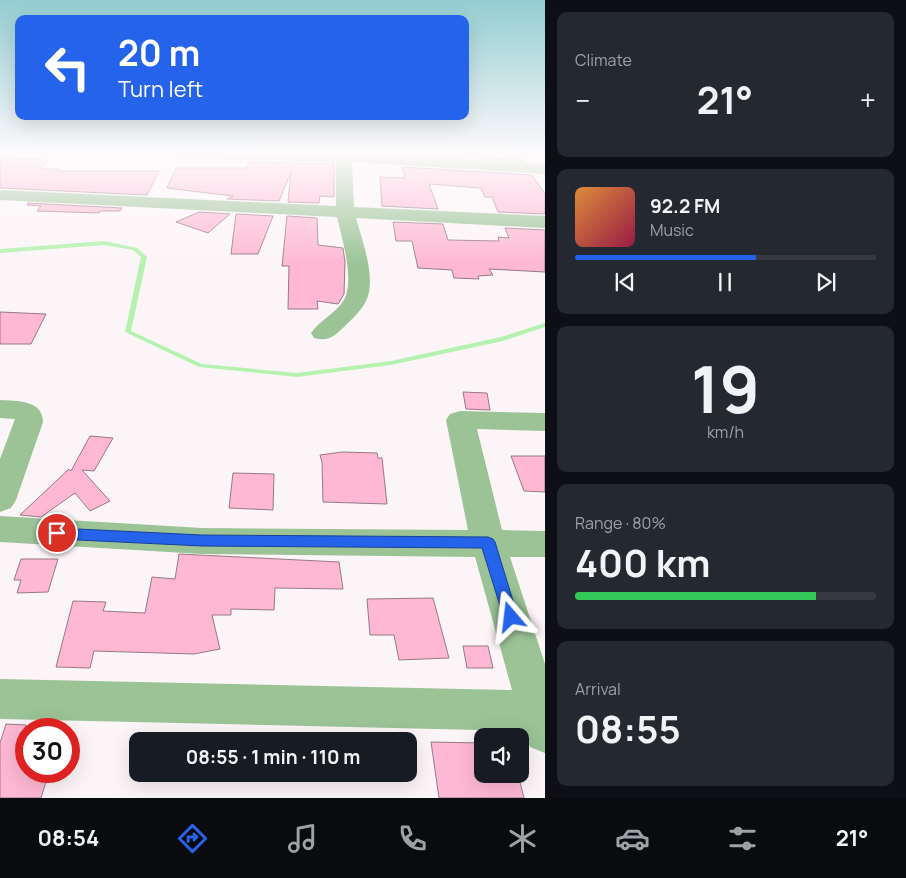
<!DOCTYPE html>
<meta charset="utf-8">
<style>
body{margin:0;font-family:Manrope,sans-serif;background:#242831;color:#f1f3f6;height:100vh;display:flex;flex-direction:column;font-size:19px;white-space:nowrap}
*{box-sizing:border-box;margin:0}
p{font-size:16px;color:#9ea1a6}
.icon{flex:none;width:28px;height:28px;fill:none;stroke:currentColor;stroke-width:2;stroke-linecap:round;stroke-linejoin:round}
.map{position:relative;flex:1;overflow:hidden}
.sheet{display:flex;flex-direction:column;gap:12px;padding:12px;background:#0d0f14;width:361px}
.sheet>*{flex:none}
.hud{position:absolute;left:15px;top:15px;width:454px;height:105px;border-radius:10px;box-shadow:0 5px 20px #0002;background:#2563eb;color:#fff;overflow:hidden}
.buttons{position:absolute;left:474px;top:728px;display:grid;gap:10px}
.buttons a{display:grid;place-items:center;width:55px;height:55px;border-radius:10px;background:#171b24;box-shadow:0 5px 20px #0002;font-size:25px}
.speed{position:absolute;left:15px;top:718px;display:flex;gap:10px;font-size:25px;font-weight:700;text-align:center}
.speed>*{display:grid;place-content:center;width:65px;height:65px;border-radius:50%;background:#171b24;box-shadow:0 5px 20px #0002;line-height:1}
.speed .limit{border:8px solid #d22;background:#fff;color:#111}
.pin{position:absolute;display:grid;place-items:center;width:42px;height:42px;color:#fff;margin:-21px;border:2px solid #fff;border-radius:50%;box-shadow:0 1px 5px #0007}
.me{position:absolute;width:55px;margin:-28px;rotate:343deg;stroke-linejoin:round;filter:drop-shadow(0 0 4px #0008)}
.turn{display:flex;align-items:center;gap:18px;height:105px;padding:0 20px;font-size:22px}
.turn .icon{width:65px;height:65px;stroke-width:2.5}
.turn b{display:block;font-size:35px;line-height:42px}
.big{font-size:38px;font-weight:700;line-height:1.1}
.sheet .card{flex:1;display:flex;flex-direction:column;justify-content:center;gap:8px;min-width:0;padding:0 18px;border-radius:10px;background:#242831}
.sheet .dial{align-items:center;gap:0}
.dial b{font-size:65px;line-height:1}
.song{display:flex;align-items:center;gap:15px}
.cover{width:60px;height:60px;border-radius:8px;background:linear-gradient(135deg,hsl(30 70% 55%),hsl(340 70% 35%))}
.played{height:5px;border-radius:2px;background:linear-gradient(90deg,#2563eb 60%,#363941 60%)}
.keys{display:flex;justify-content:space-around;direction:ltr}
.heat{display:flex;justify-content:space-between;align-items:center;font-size:28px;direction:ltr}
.charge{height:8px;border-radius:4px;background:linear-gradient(90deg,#34c759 80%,#363941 0)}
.trip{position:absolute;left:129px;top:732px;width:288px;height:50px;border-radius:10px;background:#171b24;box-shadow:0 5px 20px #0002;font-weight:700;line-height:50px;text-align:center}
.tab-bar{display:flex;height:80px;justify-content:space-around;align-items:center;background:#090b0e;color:#9ea1a6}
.tab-bar .icon{width:35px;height:35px}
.tab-bar .current{color:#2563eb}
.tab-bar b{font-size:22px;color:#f1f3f6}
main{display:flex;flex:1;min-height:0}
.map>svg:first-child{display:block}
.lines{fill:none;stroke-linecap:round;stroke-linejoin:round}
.stream{fill:#b5f2af;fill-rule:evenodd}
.building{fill:#feb8d3;stroke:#977984}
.street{fill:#9bc396;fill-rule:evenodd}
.route{fill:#2563eb;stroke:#184099}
</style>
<main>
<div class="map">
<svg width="545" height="798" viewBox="0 0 545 798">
<rect width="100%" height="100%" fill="#fcf5f8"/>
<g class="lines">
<!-- stream -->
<path class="stream" d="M104 241 137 248 147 257 131 331 202 364 297 373 391 361 501 337 545 323V327L503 341 391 365 297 377 199 367 125 332 141 257 133 250 104 245 0 253V249Z"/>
</g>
<!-- building -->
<path class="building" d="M399 153H518L523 161Z
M0 158 48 160 40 169H59L57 171H159L147 195 0 188Z
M249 162 334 164V197L320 196 319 203 288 202 291 172 279 201 227 199 233 196 167 188 176 168H247Z
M402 167 532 175 545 194V214L498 212 492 197H485L481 188 429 184 438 209 382 206 380 177 405 178Z
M28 203 122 208 120 211H100L99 213 37 211 41 206 27 205Z
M199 212 230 214 208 233 176 222Z
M236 214 273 216 258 254H231Z
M287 216 317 218 318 245 343 248 345 262 344 294 338 304 317 301 318 309H288L289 266H282Z
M393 222 443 224 448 240 499 241 498 237 509 238 505 228 545 230V272L489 269 493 275 478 276 479 279 454 278 452 270 418 268 412 241H396Z
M0 312 46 314 31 344H0Z
M463 392 487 393 490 410 466 409Z
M90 436 113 438 94 471 82 470 110 501 90 511 75 493 41 517 20 515 69 469 71 471Z
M342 452 377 453 378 458H382L387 504 323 502 322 462 320 455Z
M511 456H545V492L524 491Z
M233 473 274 474 273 510 229 508Z
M179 554 339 562 343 589 275 588 274 610 231 609V615H212L220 649 194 654 94 651 90 668 56 667 73 601 106 602 103 611 145 613 152 577 175 579Z
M21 559H58L48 592 17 593 21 580H14Z
M433 598 449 658 399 660 394 635H370L367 599Z
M463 646H488L493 668H467Z
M6 724 26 725V771L49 772 41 798H0V743Z
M431 742 482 743V774H518L524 798H439Z"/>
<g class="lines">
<!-- street -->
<path class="street" d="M173 153H360L545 164V174L352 162 354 207 545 216V228L356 218C362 240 377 279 366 301 361 311 352 319 344 327 334 336 329 342 314 338L311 333C319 321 336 313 344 300 355 280 342 239 337 217L0 200V190L336 206V162L181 158Z
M0 400C17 401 43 400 43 422L16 500 11 508 0 512V459L15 419 0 418Z
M460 411 545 413V431L477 429 502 530 545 531V557H510L545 664V753L530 747 523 731 0 719V679L512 690 475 557 202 554 0 542V516L202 528 468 530 446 420 450 414Z"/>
</g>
<!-- sky -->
<linearGradient id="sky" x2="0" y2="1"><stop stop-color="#93cdd1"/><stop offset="0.58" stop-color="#fefafc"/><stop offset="1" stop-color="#fefafc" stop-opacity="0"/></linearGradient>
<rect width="545" height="265" fill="url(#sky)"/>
<!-- route -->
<path class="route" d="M57 528 202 535 488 537 493 539 495 542 518 617 516 622 511 624 505 622 482 548 202 546 57 539 52 537 50 533 52 529Z"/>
</svg>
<div class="buttons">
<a><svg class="icon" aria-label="sound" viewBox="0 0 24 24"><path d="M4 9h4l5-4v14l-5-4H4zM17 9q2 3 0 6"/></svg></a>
</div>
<div class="speed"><div class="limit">30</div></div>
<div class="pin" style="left:57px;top:533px;background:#d93025"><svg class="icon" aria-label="arrive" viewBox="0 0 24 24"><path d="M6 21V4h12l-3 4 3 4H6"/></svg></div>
<svg class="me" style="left:511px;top:617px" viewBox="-20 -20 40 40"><path d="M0-17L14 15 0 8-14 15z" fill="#2563eb" stroke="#fff" stroke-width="4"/></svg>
<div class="trip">08:55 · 1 min · 110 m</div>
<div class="hud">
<div class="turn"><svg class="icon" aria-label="left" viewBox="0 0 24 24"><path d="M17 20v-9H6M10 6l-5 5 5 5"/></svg><div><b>20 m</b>Turn left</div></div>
</div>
</div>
<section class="sheet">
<div class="card"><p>Climate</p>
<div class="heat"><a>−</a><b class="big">21°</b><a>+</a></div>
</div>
<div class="card">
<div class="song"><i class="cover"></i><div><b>92.2 FM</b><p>Music</p></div></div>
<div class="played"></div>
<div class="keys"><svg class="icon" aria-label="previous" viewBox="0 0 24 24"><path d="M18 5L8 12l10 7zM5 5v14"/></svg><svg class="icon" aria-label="pause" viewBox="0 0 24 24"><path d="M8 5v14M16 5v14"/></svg><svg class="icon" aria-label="next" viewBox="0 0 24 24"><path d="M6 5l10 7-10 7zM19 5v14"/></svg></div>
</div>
<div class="card dial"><b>19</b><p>km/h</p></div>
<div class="card"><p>Range · 80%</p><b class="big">400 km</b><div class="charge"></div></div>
<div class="card"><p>Arrival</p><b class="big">08:55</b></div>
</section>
</main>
<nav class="tab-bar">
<b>08:54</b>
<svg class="icon current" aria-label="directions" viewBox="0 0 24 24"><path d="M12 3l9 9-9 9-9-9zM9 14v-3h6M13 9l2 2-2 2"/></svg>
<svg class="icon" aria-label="music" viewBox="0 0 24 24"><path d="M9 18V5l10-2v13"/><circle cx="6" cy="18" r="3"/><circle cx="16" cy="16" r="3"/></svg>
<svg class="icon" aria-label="phone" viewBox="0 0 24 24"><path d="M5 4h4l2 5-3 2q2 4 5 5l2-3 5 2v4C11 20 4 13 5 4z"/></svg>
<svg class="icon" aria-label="climate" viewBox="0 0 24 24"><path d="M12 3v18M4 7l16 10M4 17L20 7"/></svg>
<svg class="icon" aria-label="car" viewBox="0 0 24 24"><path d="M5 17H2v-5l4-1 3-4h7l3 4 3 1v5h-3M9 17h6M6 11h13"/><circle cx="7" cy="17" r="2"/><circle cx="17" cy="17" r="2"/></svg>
<svg class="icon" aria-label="filters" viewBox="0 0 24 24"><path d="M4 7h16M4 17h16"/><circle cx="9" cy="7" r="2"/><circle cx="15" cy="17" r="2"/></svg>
<b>21°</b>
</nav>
